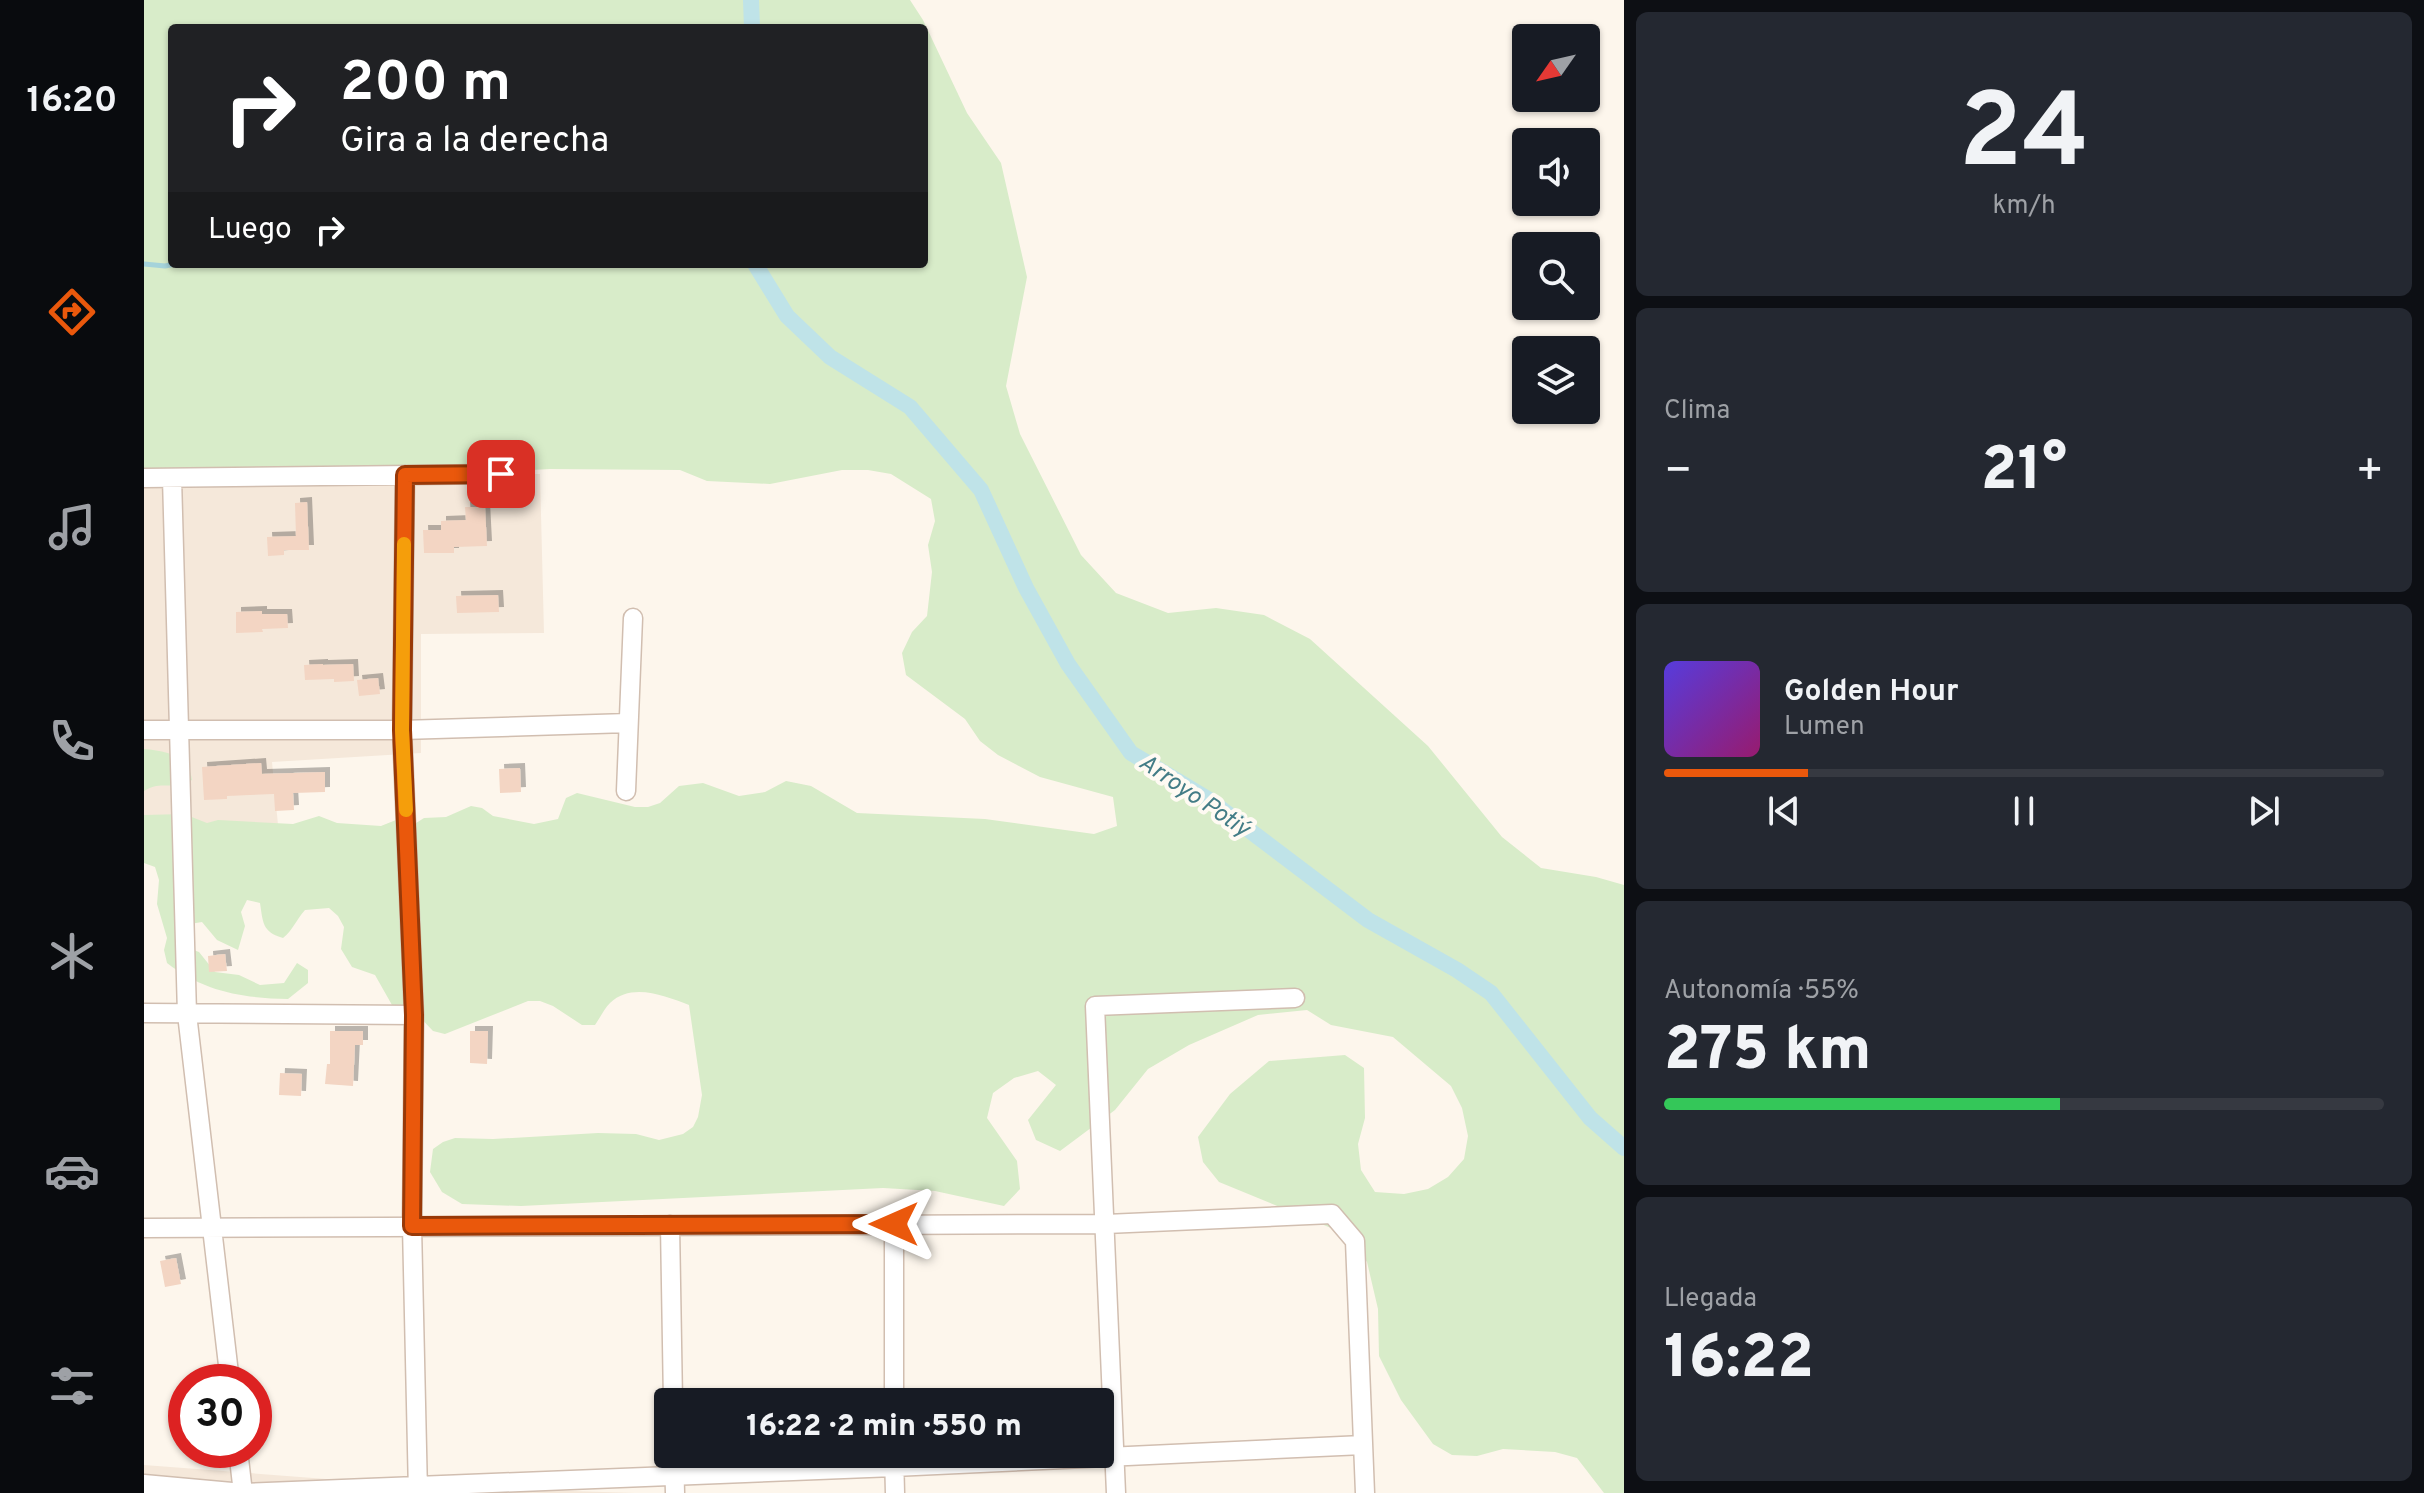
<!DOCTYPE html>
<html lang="es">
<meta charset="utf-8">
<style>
body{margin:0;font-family:Overpass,sans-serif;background:#242831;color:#f1f3f6;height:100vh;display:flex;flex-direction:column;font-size:30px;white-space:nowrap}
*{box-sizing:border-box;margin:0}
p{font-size:26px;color:#9ea1a6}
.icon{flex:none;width:44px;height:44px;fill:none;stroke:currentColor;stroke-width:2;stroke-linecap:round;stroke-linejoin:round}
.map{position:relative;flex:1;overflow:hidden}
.side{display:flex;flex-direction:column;gap:12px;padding:12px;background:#0d0f14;width:800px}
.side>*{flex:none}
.guide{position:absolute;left:24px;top:24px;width:760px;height:244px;border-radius:8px;box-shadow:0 2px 6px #0004;background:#202124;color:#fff;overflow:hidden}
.needle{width:52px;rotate:236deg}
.tools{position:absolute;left:1368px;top:24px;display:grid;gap:16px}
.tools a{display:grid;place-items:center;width:88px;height:88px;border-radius:8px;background:#171b24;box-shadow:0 2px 6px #0004;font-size:40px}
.speed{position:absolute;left:24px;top:1364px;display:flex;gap:16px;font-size:40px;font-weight:700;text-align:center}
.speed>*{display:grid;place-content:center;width:104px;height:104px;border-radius:50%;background:#171b24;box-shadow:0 2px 6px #0004;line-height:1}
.speed .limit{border:12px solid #d22;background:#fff;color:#111}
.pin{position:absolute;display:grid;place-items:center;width:68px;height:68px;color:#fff;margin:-34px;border-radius:16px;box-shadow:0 4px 12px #0006}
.me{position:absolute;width:88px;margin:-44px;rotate:270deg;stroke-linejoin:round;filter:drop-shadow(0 0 6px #0008)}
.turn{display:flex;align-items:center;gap:28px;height:168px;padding:0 40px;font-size:36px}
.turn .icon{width:104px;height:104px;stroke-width:2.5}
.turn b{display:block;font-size:56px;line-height:68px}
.then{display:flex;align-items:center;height:76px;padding:0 40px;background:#0003;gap:16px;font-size:30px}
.big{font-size:60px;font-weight:800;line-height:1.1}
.side .tile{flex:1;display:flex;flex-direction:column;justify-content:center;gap:12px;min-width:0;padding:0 28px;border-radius:12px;background:#242831}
.side .dial{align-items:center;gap:0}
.dial b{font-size:104px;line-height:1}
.song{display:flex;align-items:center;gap:24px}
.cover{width:96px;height:96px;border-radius:12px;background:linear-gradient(135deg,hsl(250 70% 55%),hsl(320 70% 35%))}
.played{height:8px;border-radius:4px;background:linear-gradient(90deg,#ea580c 20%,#363941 20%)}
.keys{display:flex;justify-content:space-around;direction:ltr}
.heat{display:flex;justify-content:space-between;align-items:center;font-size:44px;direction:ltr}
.charge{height:12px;border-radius:6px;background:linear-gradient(90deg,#34c759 55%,#363941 0)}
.trip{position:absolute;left:510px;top:1388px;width:460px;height:80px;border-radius:8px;background:#171b24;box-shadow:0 2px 6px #0004;font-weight:800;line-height:80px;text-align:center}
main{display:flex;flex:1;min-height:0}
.menu{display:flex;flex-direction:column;width:144px;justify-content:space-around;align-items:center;background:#090b0e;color:#9ea1a6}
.menu .icon{width:56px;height:56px}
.menu .active{color:#ea580c}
.menu b{font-size:36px;color:#f1f3f6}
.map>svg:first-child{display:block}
.residential{fill:#f5e8da}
.green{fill:#d8ecc9;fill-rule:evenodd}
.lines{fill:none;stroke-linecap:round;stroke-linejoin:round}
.stream{stroke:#a5d3da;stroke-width:5}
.canal{stroke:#bfe3e8;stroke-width:16}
.building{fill:#f3d5c3;filter:url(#shadow)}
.street-casing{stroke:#d1beb0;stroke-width:21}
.street{stroke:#fff;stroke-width:18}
.route-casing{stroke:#983908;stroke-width:20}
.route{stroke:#ea580c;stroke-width:14}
.slow{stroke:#f59e0b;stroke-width:14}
.labels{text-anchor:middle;stroke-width:8;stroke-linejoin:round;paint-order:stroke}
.water-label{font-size:24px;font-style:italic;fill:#437c86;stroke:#fffaf3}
</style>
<main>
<nav class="menu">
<b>16:20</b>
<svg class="icon active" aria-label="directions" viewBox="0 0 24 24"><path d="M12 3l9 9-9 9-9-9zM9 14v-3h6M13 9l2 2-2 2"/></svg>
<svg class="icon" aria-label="music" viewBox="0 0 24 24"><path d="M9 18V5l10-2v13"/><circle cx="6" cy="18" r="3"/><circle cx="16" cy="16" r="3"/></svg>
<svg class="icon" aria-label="phone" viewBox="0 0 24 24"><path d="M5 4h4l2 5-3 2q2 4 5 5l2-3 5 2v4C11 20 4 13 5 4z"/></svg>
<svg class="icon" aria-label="climate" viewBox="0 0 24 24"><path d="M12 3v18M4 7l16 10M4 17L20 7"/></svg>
<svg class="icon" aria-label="car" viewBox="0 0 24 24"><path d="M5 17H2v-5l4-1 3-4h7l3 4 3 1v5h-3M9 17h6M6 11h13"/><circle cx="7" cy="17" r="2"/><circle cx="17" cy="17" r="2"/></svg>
<svg class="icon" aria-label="filters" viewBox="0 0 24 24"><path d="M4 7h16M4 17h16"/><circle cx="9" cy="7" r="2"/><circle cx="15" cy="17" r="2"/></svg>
</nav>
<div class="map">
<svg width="1480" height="1493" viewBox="0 0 1480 1493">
<defs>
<filter id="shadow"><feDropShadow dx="5" dy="-5" stdDeviation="0" flood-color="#0004"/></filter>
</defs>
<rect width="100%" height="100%" fill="#fdf6ec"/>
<!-- residential -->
<path class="residential" d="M396 474 400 633 277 634V753L128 762 134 825 0 828V476Z
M0 1465 274 1486 491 1493H0Z"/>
<!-- green -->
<path class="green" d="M0 0H766L779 20 823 113 857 163 883 277 862 386 876 434 937 555 972 593 1024 613 1072 608 1120 615 1166 639 1284 746 1358 837 1397 868 1452 877 1480 885V1493H1460L1433 1458 1411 1452 1359 1449 1333 1456 1308 1455 1289 1444 1257 1400 1235 1356 1234 1309 1223 1262 1206 1240 1187 1228 1075 1182 1059 1162 1054 1137 1086 1094 1125 1061 1201 1055 1220 1068 1221 1118 1214 1144 1217 1170 1231 1192 1260 1194 1284 1189 1304 1177 1320 1159 1324 1136 1318 1108 1307 1086 1249 1037 1187 1025 1163 1010 1114 1015 1045 1045 1004 1069 971 1110 916 1151 892 1140 884 1120 912 1085 894 1071 870 1078 849 1093 843 1118 873 1161 876 1189 860 1206 791 1191 739 1188 377 1206 318 1204 298 1192 286 1172 289 1149 299 1142 311 1138 349 1139 454 1133 492 1134 515 1140 539 1134 549 1127 554 1117 558 1095 545 1005C521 996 488 982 466 1003 460 1009 456 1018 451 1025H438L409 1006 396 1001H384L301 1034 289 1031 271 1012 248 1005 231 975 208 967 197 949 200 927 194 916 185 908 161 910C152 920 149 930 139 938 118 932 119 922 116 903L103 900 97 912 101 926 94 950 73 940 58 922 46 924 44 948 55 952 71 972 95 975 116 985 140 983 153 963 164 970V983L144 999C99 998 60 992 23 963L20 950 23 938 13 904 15 880 11 867 0 863V815L40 814 63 823 74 820 149 824 175 816 193 823 237 826 252 820 269 825 280 818 302 817 327 806 338 808 349 816 390 824 414 819 422 798 433 793 491 807H504L516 803 535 786 559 783 595 796 621 792 642 781 667 786 713 813 841 819 950 834 973 826 969 797 896 777 854 755 836 741 821 719 762 675 758 653 768 632 783 616 788 572 784 545 791 521 787 499 747 474 724 470H698L626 484 563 481 536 470 406 469 268 476H0ZM28 28H780V264H28Z
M0 749C22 751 45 755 48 780 29 792 18 779 0 791Z"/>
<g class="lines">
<!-- stream -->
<path class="stream" d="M0 264 21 266 31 264"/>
<!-- canal -->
<path class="canal" d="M607 0 608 28
M611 264 643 316 686 357 766 407 837 490 882 588 924 664 987 753 1064 799 1224 920 1313 970 1347 993 1446 1118 1480 1148"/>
</g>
<!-- building -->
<path class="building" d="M163 502 165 550H140V555L124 556 123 537 152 536 151 503Z
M321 507H341L343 546 310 547V553H280L279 530H297V521L322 520Z
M354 595 355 612 313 613 312 596Z
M118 611V614H143L144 628 118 629 119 632 92 633V612Z
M179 664V665L209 664 210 681 190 682V679L161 680 160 665Z
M234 678 236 694 215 696 213 680Z
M117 763 118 774 181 772V792L149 793 150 810 131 811 130 794 83 796V799L60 800 58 767Z
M376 768 377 792 356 793 355 769Z
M81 954 83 971 65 972 64 956Z
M186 1031H219V1045H211L209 1086 181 1084 183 1064H186Z
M326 1031H344L343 1064 326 1063Z
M136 1073 158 1074 157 1096 135 1095Z
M32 1258 37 1284 21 1287 16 1261Z"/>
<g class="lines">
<!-- street casing -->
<g class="street-casing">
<path id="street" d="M261 475 258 730 270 1015 268 1226 274 1493
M0 478 357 474
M28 478 43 1014 86 1382
M0 730H258L484 723
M482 791 489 618
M0 1013 270 1015
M750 1224V1402
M526 1225 529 1402
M0 1228 962 1224 1188 1214 1211 1241 1221 1493
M94 1450 99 1493
M530 1454 531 1493
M750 1454 751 1493
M0 1484 99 1493 750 1467 1219 1445
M972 1493 951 1006 1151 998"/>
</g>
<!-- street -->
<use href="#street" class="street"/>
</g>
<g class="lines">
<!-- route casing -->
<g class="route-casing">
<path id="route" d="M357 474 261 475 258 730 270 1015 268 1226 750 1224"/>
</g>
<!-- route -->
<use href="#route" class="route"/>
<!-- slow -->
<path class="slow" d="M260 544 258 730 262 810"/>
</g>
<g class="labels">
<!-- water labels -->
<g class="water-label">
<text transform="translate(1051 795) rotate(34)" y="8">Arroyo Poti´y</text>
</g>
</g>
</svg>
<div class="tools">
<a><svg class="needle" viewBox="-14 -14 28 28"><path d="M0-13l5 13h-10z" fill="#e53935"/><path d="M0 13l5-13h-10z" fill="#9ea1a6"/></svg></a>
<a><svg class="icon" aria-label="sound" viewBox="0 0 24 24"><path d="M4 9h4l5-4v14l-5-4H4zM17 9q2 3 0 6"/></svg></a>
<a><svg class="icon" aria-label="search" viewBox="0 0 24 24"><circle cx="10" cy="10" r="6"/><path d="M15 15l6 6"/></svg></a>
<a><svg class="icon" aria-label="layers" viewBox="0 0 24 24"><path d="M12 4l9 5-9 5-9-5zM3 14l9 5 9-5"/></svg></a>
</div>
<div class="speed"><div class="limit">30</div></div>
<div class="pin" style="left:357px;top:474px;background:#d93025"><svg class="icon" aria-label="arrive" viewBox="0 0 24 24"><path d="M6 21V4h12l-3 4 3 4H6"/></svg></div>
<svg class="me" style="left:750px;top:1224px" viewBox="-20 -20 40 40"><path d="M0-17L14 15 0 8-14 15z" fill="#ea580c" stroke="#fff" stroke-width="4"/></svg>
<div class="trip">16:22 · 2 min · 550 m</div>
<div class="guide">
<div class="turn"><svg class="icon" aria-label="right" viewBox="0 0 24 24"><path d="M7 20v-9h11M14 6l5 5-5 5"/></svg><div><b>200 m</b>Gira a la derecha</div></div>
<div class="then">Luego<svg class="icon" aria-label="right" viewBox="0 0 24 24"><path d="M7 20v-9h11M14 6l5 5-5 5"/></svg></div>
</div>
</div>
<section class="side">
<div class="tile dial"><b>24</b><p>km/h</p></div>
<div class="tile"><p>Clima</p>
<div class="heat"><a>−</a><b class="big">21°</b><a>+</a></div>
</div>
<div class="tile">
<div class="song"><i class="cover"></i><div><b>Golden Hour</b><p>Lumen</p></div></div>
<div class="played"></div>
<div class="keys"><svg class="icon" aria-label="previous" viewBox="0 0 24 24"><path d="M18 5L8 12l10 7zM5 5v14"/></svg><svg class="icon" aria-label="pause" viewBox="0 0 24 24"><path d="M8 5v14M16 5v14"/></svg><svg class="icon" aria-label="next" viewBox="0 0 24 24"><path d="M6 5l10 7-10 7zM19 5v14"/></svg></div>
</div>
<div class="tile"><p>Autonomía · 55%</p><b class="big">275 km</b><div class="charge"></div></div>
<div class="tile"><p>Llegada</p><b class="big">16:22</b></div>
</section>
</main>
